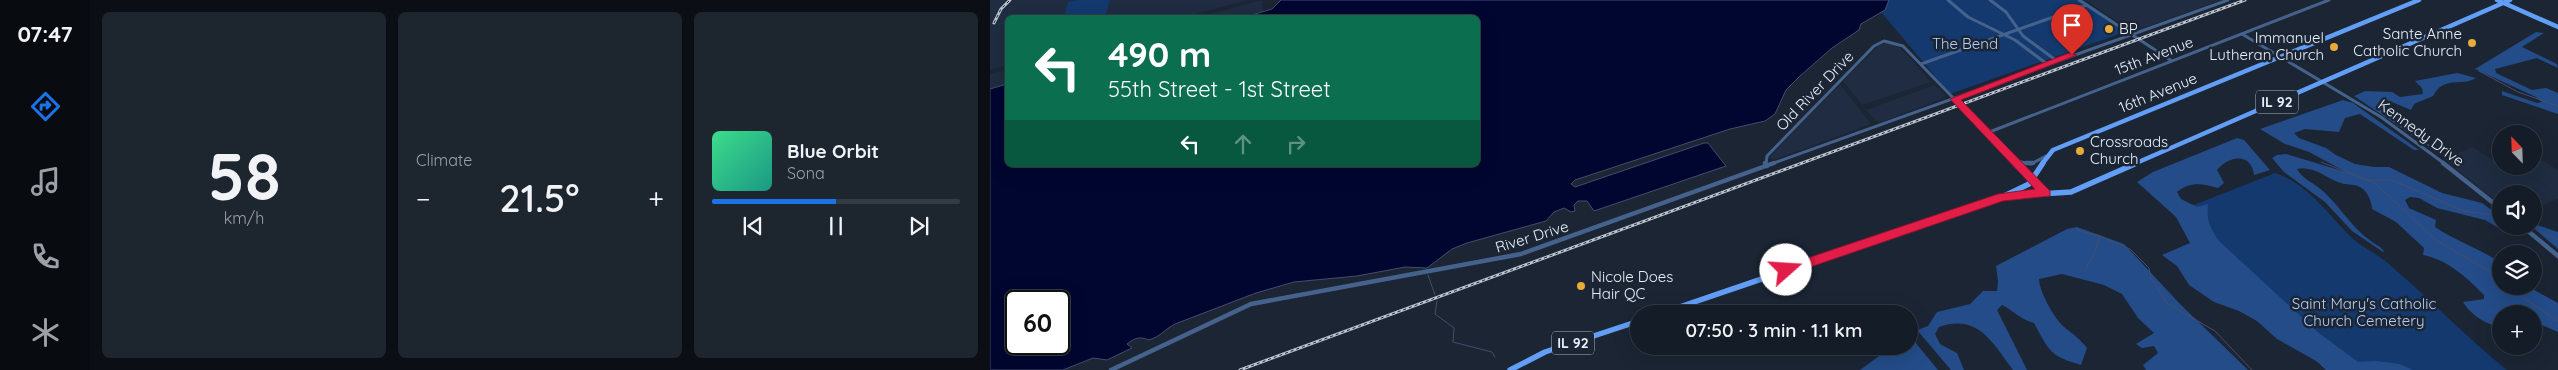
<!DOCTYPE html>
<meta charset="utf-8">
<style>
body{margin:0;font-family:Quicksand,sans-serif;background:#1d252f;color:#f1f3f6;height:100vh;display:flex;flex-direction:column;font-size:19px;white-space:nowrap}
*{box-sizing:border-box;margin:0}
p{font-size:16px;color:#9da1a7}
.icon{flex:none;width:28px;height:28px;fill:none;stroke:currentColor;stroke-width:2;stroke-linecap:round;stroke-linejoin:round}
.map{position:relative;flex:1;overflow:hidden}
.drawer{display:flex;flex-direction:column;gap:12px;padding:12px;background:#0b0f15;width:900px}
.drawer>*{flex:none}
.guide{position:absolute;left:15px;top:15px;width:475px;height:152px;border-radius:8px;box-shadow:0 5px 20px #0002,0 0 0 1px #333a44;background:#0b6e4f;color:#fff;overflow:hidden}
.needle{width:32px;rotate:337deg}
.buttons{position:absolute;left:1502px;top:125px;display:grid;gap:10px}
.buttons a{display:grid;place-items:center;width:50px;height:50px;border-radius:50%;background:#141c27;box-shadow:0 5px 20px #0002,0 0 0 1px #333a44;font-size:25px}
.speed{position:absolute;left:15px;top:290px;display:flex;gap:10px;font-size:25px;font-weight:700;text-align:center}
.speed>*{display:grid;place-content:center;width:65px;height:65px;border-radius:50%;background:#141c27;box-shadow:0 5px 20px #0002,0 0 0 1px #333a44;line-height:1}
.speed .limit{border:2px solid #111;border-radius:8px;background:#fff;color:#111}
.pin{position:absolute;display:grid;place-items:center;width:42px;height:42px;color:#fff;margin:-51px -21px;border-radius:50% 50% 50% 0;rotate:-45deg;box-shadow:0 0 5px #0007}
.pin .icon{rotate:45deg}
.me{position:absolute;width:55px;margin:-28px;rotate:71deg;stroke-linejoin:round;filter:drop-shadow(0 0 4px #0008)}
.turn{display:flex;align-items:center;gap:18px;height:105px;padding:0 20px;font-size:22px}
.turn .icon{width:65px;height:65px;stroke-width:2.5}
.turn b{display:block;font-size:35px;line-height:42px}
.lanes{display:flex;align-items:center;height:48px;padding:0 20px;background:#0003;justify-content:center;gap:25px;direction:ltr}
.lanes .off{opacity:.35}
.big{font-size:38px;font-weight:600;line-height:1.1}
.drawer .widget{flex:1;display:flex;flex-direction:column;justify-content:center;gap:8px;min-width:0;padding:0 18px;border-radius:8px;background:#1d252f}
.drawer .dial{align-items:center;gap:0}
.dial b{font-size:65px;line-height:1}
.song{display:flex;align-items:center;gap:15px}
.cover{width:60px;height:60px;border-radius:8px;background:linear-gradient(135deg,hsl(150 70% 55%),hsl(170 70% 35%))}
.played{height:5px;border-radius:2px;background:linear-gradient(90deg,#1a73e8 50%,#333a44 50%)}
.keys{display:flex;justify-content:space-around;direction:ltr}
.heat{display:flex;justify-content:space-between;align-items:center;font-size:28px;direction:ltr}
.drawer .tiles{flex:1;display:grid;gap:12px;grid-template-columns:repeat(3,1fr)}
.trip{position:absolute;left:640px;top:305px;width:288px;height:50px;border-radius:25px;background:#141c27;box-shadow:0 5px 20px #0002,0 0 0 1px #333a44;font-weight:600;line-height:50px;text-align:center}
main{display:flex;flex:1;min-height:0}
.tab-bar{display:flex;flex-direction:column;width:90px;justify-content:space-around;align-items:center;background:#080b10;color:#9da1a7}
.tab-bar .icon{width:35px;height:35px}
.tab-bar .current{color:#1a73e8}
.tab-bar b{font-size:22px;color:#f1f3f6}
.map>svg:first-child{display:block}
.built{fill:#1f2c41}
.green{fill:#14396f}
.forest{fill:#234c89}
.water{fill:#000630;stroke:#464c6d;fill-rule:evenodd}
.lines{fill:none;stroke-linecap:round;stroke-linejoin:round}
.stream{stroke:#464c6d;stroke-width:1}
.minor-far1{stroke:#45628c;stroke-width:3}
.minor{stroke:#45628c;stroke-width:4.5}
.major-far1{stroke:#629df6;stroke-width:4.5}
.major{stroke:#629df6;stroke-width:5.5}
.rail-casing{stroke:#bbc3ce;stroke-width:3}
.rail{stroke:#1b2534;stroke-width:1;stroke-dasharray:3;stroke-linecap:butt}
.route{fill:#e11d48;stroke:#92132f}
.poi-dot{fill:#e9ab38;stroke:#1b2534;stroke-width:2}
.labels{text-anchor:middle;stroke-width:5;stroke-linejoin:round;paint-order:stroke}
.shield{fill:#1b2534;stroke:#abb3bf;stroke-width:1}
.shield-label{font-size:14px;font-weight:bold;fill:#e9f0fb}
.poi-label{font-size:15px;fill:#e9f0fb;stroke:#1b2534;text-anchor:start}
.park-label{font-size:15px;fill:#b7cff3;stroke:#1b2534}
.street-label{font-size:15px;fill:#e9f0fb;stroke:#1b2534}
</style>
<main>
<nav class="tab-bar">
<b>07:47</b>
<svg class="icon current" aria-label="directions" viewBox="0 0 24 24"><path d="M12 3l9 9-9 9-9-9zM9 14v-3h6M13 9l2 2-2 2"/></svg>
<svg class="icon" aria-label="music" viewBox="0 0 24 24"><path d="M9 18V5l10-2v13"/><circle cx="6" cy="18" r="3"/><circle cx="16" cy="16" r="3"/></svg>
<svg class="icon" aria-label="phone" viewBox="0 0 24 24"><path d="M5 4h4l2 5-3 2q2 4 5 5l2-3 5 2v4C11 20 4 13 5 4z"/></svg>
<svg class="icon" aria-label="climate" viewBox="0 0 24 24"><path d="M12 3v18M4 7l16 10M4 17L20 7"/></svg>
</nav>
<section class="drawer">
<div class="tiles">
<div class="widget dial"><b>58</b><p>km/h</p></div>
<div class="widget"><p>Climate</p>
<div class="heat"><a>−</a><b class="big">21.5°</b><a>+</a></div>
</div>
<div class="widget">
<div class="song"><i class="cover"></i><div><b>Blue Orbit</b><p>Sona</p></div></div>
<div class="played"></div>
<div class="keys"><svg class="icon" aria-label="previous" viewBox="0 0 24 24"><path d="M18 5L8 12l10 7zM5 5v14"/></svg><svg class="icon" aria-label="pause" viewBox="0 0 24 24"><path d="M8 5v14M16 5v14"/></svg><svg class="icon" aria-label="next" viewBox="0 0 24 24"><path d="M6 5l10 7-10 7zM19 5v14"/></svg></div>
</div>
</div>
</section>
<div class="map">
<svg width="1568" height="370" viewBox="0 0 1568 370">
<rect width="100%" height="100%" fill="#1b2534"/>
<!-- built -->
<path class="built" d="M0 0H258L193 17 18 18 17 65 0 70Z
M272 0 273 13 255 17 205 18Z
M1095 0H1231L1143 32Z
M898 43 911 48 941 82 872 105 853 81 889 45Z
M17 69V84L0 89V74Z
M850 84 881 124 784 160 779 157Z
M944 85 956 95 954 98 892 122 886 121 876 110Z
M1483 147 1520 171 1532 166H1544V161L1550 159 1568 170V199L1544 209V194H1511V205L1454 159Z"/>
<!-- green -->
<path class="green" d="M87 0H120L115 17H74L78 2Z
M898 0H1093L1138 31 960 94 891 12Z
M1285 173C1317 183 1337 213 1360 236 1371 247 1388 254 1400 265 1440 299 1476 337 1517 370H1359L1186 212Z"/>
<!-- forest -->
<path class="forest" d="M1546 32 1554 33 1532 47 1567 64 1568 68 1547 58 1505 69 1506 73 1542 90 1556 88 1568 93V114L1512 95V91L1547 103 1552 102 1546 97 1485 69Z
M1467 73 1486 78C1472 87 1454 75 1443 96L1424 104 1421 110 1397 100 1389 102 1391 107 1407 116 1435 137V141L1447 152 1364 96 1375 91 1402 92 1410 97 1433 94 1432 88 1425 81Z
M1353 100 1363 103 1429 150H1424L1370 114 1355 118 1349 132 1315 129 1304 133 1309 138 1336 148 1346 155 1365 164 1384 167H1399L1452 193 1492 203 1511 217V226H1525L1521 235 1495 220 1447 208 1429 198 1420 197 1415 200 1419 208 1446 220 1445 227C1466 241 1490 249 1511 263V286H1537L1568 303V332L1547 323 1544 325V314H1511V326C1498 327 1479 313 1473 302L1494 299V295C1476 277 1458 260 1433 255L1434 248 1406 222 1382 209C1382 203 1378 193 1373 189 1367 184 1361 185 1354 184 1341 181 1331 171 1318 169 1314 168 1311 168 1307 169 1312 179 1326 184 1334 192 1356 213 1362 230 1390 247L1394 251 1393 252 1362 231 1335 202 1294 172 1282 158 1287 155 1296 154 1356 172 1319 152 1295 144 1270 129Z
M1247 138 1254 140 1280 170 1264 175C1261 152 1239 156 1227 170L1234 183 1228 188C1212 184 1201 181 1187 192L1191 199 1207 207 1218 204C1216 220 1220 228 1229 241L1329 333 1368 362 1386 361 1410 364 1423 370H1336L1326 361 1287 339 1267 321 1249 311 1224 302 1199 285 1187 266 1172 255 1200 243 1186 217 1147 182 1163 172Z
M1544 224 1568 232V249L1541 226Z
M1087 227 1134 244 1191 305 1258 370H1156L1153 365 1168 353 1164 346 1152 348 1146 344 1164 333 1148 318 1132 294 1114 285 1072 274 1049 279C1049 291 1064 318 1074 327 1083 334 1090 339 1097 348L1091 365C1060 356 1059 351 1044 323 1031 320 1024 311 1012 305L1007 310 1037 370H1023C1003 343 988 313 949 327L945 334 950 344 967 353 974 370H961L927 330 938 326 947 312 980 304 993 291H1007L1008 281 1006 266 1077 229Z
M925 342 948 370H870L889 356 892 346 902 349 919 346V343Z"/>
<!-- water -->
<path class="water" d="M291 0H899L895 10 871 24 869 30 842 48 810 76 796 90 785 114 775 121 740 129 585 180 581 184 585 187 714 143H718L736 166 604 211 597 201H588L584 205 585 211 581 212 574 208 564 212 556 221 477 243 462 249 437 268 415 267 367 276 304 282 266 293 185 324C174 330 171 336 159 340 149 336 145 338 137 344L142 348 117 360 103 358 73 370H0V89L17 84 18 165H488V18L255 17 282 9ZM26 301H69V344H26Z"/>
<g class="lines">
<!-- stream -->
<path class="stream" d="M1489 71 1528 92 1568 106
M1331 162 1385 183 1446 240 1497 270 1511 282
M1380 180H1402L1474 211 1504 215
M1087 230 1110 236 1140 249 1159 268 1161 279 1177 303 1225 331 1262 370
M1551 233 1568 240
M1095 270 1105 252 1110 236
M438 275 445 295
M1516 286 1568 321
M447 301 445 314 464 328 463 342 502 352 505 357"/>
<!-- minor-far1 -->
<path class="minor-far1" d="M958 0 978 17 1025 40 1057 64
M1000 0 1016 12 1033 36 1067 61
M1089 0 1182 61
M1252 34 1391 117 1455 164
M931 64 1097 5
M997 133 1339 0
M1026 161 1041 164 1056 156
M776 164 777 156 884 46 894 41 913 46 1027 164
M781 164 1238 0"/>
<!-- minor -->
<path class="minor" d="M775 163 777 166
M1026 163 1056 194
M1036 163H1043
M1453 163 1511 209
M1532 226 1568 256
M121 370 261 304 531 254 784 163"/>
<!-- major-far1 -->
<path class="major-far1" d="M1507 0 1568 27
M1052 164 1063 150 1429 0
M1144 164 1520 0"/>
<!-- major -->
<path class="major" d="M1020 196 1081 192 1147 163
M669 314 1012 197 1039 184 1053 163
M520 370 555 352 649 321"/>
<!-- rail casing -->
<g class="rail-casing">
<path id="rail" d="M4 23 11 9 20 0
M250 370 1255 0"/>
</g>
<!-- rail -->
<use href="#rail" class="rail"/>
</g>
<!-- route -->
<path class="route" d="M1079 53 1087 55 971 100 1060 191V196L1013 201 800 274H791L790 270 791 267 1008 194 1045 189 960 99Z"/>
<!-- markers -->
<g class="poi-dot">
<circle cx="1119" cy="29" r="5"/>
<circle cx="1482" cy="43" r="5"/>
<circle cx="1344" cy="47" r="5"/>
<circle cx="1090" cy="151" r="5"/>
<circle cx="591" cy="286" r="5"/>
</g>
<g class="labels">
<!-- shield labels -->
<g class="shield">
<rect x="1266" y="90.5" width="42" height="23" rx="4"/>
<rect x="562" y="331.5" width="42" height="23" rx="4"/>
</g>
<g class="shield-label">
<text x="1287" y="107">IL 92</text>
<text x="583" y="348">IL 92</text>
</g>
<!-- poi labels -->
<g class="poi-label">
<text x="1129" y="34">BP</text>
<text x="1472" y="39" text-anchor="end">Sante Anne<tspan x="1472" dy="17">Catholic Church</tspan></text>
<text x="1334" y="43" text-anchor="end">Immanuel<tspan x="1334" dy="17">Lutheran Church</tspan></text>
<text x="1100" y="147">Crossroads<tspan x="1100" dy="17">Church</tspan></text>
<text x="601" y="282">Nicole Does<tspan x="601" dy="17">Hair QC</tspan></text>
</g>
<!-- park labels -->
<g class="park-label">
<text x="975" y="49">The Bend</text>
<text x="1374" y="309">Saint Mary's Catholic<tspan x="1374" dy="17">Church Cemetery</tspan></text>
</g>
<!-- street labels -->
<g class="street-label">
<text transform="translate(1164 56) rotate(-21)" y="5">15th Avenue</text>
<text transform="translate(825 91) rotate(-46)" y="5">Old River Drive</text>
<text transform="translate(1168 93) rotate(-22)" y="5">16th Avenue</text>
<text transform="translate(1431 133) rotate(36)" y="5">Kennedy Drive</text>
<text transform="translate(542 237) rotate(-17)" y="5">River Drive</text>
</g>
</g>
</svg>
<div class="buttons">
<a><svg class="needle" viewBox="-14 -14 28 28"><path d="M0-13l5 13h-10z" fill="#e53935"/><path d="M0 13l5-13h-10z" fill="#9da1a7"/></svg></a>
<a><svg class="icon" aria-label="sound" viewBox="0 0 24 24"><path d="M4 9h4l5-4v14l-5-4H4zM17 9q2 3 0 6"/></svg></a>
<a><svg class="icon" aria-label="layers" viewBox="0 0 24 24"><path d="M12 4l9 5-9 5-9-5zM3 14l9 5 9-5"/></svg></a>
<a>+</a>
</div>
<div class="speed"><div class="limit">60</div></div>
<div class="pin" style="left:1082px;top:55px;background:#d93025"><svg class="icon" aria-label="arrive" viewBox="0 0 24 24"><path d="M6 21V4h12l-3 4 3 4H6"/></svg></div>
<svg class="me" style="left:796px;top:270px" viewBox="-20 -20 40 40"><circle r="19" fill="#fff"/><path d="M0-13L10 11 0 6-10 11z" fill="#e11d48"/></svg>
<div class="trip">07:50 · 3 min · 1.1 km</div>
<div class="guide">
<div class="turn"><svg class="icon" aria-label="left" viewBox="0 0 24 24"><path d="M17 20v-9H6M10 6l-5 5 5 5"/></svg><div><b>490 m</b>55th Street - 1st Street</div></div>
<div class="lanes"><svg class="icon" aria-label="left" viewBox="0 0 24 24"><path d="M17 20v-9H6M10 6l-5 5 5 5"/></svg><svg class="icon off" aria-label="ahead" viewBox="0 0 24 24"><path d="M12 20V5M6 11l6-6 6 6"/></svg><svg class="icon off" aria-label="right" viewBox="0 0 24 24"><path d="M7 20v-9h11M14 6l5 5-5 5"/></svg></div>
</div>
</div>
</main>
